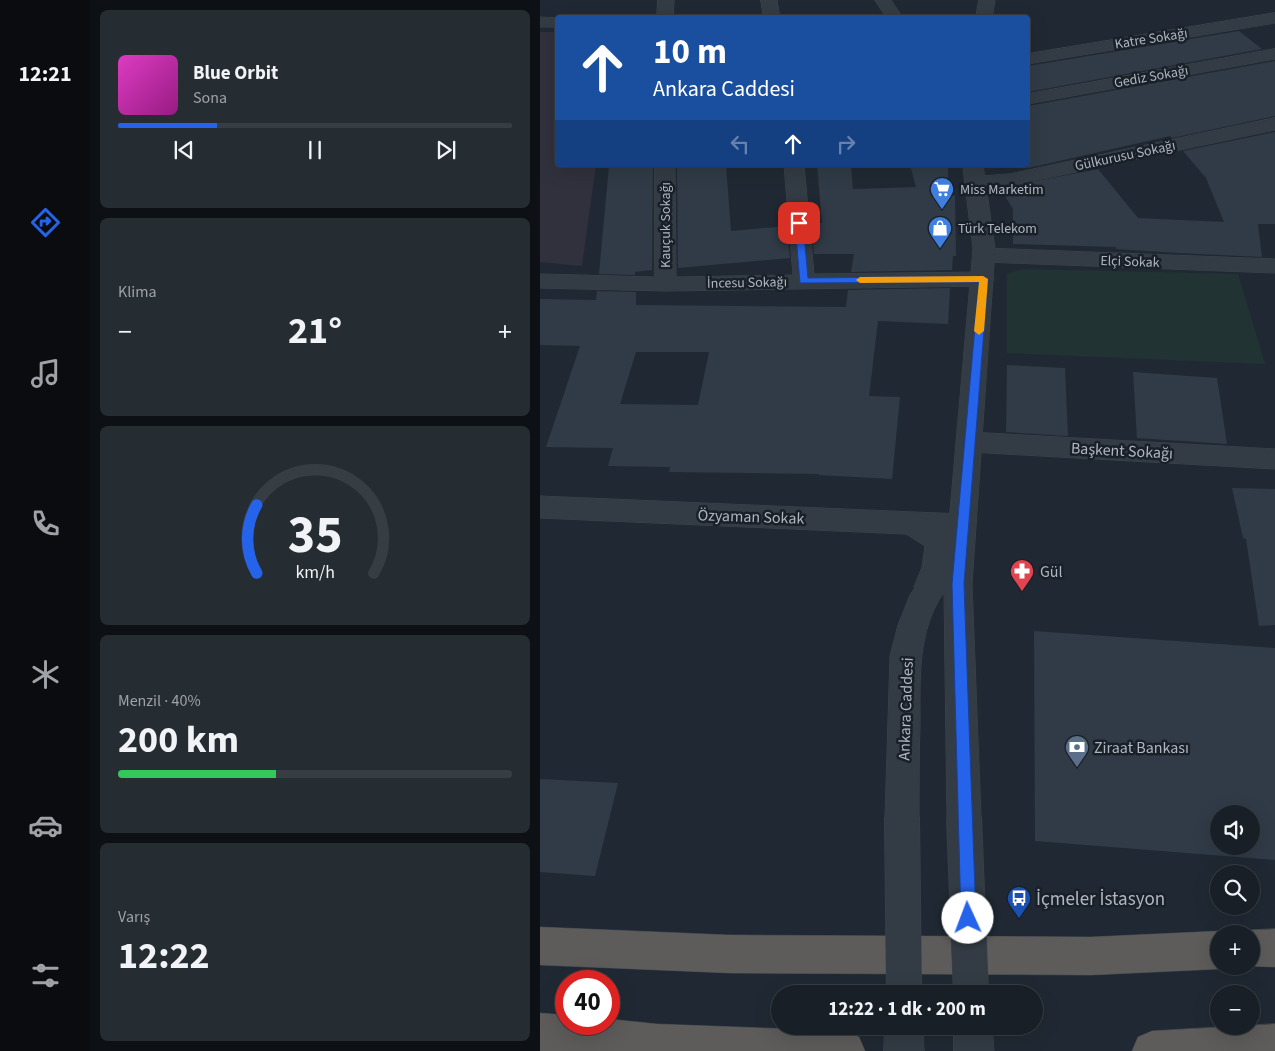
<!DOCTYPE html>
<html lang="tr">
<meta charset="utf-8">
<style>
body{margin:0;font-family:"Source Sans 3",sans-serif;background:#252c32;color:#f1f3f6;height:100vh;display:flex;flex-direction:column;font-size:19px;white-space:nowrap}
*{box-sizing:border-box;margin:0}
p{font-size:16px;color:#9fa2a7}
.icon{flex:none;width:28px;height:28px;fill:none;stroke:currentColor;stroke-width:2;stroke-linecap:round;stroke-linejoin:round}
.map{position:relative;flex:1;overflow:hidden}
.details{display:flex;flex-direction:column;gap:10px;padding:10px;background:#0d1115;width:450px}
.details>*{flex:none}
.guide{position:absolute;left:15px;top:15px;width:475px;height:152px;border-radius:5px;box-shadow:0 5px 20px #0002,0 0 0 1px #363d43;background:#1a4fa0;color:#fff;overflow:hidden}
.controls{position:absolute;left:670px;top:805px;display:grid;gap:10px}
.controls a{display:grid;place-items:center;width:50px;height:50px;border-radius:50%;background:#181f26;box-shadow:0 5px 20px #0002,0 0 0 1px #363d43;font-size:25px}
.speed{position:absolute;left:15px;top:970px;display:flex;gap:10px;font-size:25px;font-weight:700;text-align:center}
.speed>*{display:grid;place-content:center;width:65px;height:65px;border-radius:50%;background:#181f26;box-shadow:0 5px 20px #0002,0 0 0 1px #363d43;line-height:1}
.speed .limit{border:8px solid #d22;background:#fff;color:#111}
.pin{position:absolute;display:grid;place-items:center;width:42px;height:42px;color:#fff;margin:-21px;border-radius:10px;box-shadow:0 2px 8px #0006}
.me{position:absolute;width:55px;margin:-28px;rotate:358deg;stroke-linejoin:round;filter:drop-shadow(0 0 4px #0008)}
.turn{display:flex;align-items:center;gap:18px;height:105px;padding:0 15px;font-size:22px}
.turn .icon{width:65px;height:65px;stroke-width:2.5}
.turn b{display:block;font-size:35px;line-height:42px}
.lanes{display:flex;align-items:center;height:48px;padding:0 15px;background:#0003;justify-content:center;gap:25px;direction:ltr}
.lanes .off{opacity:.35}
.big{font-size:38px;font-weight:700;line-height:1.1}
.details .tile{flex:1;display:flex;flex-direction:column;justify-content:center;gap:8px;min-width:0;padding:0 18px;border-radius:8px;background:#252c32}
.details .dial{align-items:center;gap:0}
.dial svg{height:130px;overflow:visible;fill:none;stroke:#363d43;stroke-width:7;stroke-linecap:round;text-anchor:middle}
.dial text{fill:#f1f3f6;stroke:none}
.song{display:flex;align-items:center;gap:15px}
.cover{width:60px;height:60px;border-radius:8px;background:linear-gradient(135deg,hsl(310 70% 55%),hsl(310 70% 35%))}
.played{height:5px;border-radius:2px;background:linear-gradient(90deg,#2563eb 25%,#363d43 25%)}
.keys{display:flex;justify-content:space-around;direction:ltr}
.heat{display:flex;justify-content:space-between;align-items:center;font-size:28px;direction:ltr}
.charge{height:8px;border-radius:4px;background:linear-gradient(90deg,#34c759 40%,#363d43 0)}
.trip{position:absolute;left:231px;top:985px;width:272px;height:50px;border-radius:25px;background:#181f26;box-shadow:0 5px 20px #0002,0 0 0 1px #363d43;font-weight:700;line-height:50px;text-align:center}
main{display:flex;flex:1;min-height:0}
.menu{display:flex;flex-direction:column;width:90px;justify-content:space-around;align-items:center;background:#0a0c0f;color:#9fa2a7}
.menu .icon{width:35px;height:35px}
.menu .current{color:#2563eb}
.menu b{font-size:22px;color:#f1f3f6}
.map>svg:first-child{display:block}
.medical{fill:#30313c}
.green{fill:#223334}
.building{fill:#303b47;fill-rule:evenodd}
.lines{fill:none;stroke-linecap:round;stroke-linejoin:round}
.minor-casing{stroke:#3d444d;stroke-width:1}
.tertiary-casing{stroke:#3d444d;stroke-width:1}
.trunk-casing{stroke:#3e464e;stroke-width:1}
.minor{fill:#333b44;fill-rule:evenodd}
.tertiary{fill:#333b44;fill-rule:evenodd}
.trunk{fill:#5d5c5a;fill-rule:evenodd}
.tertiary-bridge-casing{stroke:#3d444d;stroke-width:36;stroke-linecap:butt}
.tertiary-bridge{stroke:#333b44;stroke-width:35}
.route{fill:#2563eb;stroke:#184099}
.slow{fill:#f59e0b}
.labels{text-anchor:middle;stroke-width:5;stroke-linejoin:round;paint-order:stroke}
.far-street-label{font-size:14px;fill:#adb6c1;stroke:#192028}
.far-poi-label{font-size:14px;fill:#adb6c1;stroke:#192028;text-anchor:start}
.street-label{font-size:16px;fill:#adb6c1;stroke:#192028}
.poi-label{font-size:16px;fill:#adb6c1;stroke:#192028;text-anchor:start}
.near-poi-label{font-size:19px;fill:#adb6c1;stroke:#192028;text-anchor:start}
</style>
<main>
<nav class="menu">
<b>12:21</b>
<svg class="icon current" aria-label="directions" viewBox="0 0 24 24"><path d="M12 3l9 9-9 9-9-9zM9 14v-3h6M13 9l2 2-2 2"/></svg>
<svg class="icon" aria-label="music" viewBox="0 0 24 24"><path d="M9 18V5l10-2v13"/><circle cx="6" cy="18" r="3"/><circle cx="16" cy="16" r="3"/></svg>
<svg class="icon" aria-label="phone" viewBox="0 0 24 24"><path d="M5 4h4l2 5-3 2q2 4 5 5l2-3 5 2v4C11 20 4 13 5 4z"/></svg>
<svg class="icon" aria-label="climate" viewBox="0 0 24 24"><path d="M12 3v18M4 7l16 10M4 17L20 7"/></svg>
<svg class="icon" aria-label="car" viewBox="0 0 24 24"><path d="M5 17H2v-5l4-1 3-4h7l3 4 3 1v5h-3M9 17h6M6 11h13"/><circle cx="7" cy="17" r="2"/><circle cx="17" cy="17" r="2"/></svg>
<svg class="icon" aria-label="filters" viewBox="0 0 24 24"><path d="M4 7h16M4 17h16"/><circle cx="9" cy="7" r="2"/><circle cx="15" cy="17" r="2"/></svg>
</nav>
<section class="details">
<div class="tile">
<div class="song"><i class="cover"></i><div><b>Blue Orbit</b><p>Sona</p></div></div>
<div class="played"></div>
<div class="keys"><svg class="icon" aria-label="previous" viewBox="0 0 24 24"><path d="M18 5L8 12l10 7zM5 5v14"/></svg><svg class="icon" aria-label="pause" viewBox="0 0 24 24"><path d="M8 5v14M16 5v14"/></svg><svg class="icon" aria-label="next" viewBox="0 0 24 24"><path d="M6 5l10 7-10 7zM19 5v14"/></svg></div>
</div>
<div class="tile"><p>Klima</p>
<div class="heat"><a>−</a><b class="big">21°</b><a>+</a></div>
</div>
<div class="tile dial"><svg viewBox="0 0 100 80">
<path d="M14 69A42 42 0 1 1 86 69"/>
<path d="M14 69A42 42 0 0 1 14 27" stroke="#2563eb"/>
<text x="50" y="56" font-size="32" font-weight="700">35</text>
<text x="50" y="72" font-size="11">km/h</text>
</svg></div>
<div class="tile"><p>Menzil · 40%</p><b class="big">200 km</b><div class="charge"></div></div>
<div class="tile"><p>Varış</p><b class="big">12:22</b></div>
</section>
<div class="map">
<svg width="735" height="1051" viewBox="0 0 735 1051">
<rect width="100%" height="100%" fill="#202933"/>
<!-- medical -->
<path class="medical" d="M0 32H17L18 165H56L42 266 0 262Z"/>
<!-- green -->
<path class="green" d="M483 269 698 274 725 364 467 353V274Z"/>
<!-- building -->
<path class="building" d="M699 31 722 49 488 92V66Z
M735 61V116L632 138 630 136 488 168V106Z
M735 132V224H718L722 257 639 253 576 249V247L473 244V209L460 188 558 169 598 218 684 222 666 178 643 151Z
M69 165H113L112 270 95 272V275L59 274Z
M137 165H186L191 231 247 226 250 258 138 268Z
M277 165H311L313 189 376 187 370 165H408V197L415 195 416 256H413L412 270 311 272 314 254H274L271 224 282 223Z
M410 288 408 324 338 321 329 396 360 397 352 479 279 475V474L129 472 130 467 68 466 73 448 6 447 40 346 0 345V299L56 300 57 291 96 292V305L306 307 308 290ZM96 352H169L158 405 80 404Z
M467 365 525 368 528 436 466 432Z
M593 372 677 378 687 444 597 438Z
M692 488 735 489V625L719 626 706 539 703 538Z
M494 631 735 648V860L495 841ZM679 814H711V846H679Z
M0 779 78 783 55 876 0 872Z"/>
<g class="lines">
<!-- minor casing -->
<g class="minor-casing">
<path id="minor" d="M118 0H134L133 18H117Z
M221 0H237L240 18H224Z
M335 0H351L363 18H347Z
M735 13V23L488 64V54Z
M0 17 19 18H18V27H0Z
M735 49V59L488 104V94Z
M735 118V130L469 186 435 187 428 185 425 181 428 177 469 174Z
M115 165H135L136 277 253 275 244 165H264L274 274 443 272 451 274 454 279 451 284 443 286 125 291 0 288V274L114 277Z
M444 248 735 259V273L444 262 436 260 433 255 436 250Z
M429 432 735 449V469L429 452 420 449 416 442 420 435Z
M0 496 421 514 431 517 435 525 431 533 421 536H409C418 554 406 579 398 596L388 599 378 596 374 587 382 567 385 546 366 534 0 518Z"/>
</g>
<!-- tertiary casing -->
<g class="tertiary-casing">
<path id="tertiary" d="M439 0H455L452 18H436Z
M423 165H443L455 249 432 584 441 818 436 830 424 835 412 830 407 818 404 592C377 631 380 679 380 725 379 756 379 786 379 817L374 829 362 834 350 829 345 817 350 656 358 625 370 595 397 555 408 534 433 249Z
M345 1026H383L384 1051H344Z
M414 1026H452L454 1051H414Z"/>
</g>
<!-- trunk casing -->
<g class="trunk-casing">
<path id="trunk" d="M0 927 189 935 551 937 679 931 685 934H679V966H685L679 969 551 975 189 973 0 965Z
M735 929V967L708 966H711V934H703L711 930Z
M0 1013 26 1015V1024H69V1019L117 1024 305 1031 319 1037 325 1051H0Z
M735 1024V1051H592L598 1037 612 1031Z"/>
</g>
<!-- minor -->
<use href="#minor" class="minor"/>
<!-- tertiary -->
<use href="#tertiary" class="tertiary"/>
<!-- trunk -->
<use href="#trunk" class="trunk"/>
<!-- tertiary-bridge casing -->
<g class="tertiary-bridge-casing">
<path id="tertiary-bridge" d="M362 817 364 994
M424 818 431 994"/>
</g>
<!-- tertiary-bridge -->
<use href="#tertiary-bridge" class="tertiary-bridge"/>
</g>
<!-- route -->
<path class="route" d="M259 220 263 223 268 278 443 276 448 279 424 584 436 918 433 923 428 925 423 923 421 918 412 584 439 282 260 283 255 223Z"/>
<!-- slow -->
<path class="slow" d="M443 276 448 279 444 331 439 335 434 331 439 282 320 283 316 280 320 277Z"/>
<!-- icons -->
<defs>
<g id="supermarket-pin" transform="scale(1.25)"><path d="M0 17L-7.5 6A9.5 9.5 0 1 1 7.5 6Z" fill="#3f7fe0" stroke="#192028"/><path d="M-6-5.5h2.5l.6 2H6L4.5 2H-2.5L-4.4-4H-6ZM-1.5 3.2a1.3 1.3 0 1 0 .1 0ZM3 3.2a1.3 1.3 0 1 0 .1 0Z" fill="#fff"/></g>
<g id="shop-pin" transform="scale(1.25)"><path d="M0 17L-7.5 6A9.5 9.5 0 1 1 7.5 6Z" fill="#3f7fe0" stroke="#192028"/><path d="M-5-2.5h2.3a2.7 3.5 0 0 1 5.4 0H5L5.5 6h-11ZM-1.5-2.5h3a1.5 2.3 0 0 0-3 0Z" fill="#fff"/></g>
<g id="pharmacy-pin" transform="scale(1.25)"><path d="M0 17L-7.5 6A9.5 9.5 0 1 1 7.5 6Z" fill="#e0444e" stroke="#192028"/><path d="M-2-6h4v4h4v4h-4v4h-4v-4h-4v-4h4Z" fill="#fff"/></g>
<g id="bank-pin" transform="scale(1.25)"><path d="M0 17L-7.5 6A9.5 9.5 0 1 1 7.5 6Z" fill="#5c6f8a" stroke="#192028"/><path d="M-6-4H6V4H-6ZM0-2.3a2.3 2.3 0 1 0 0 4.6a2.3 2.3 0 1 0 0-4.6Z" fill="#fff"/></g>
<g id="bus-pin" transform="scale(1.25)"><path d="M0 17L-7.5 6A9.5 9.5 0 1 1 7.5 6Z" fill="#1a4fb4" stroke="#192028"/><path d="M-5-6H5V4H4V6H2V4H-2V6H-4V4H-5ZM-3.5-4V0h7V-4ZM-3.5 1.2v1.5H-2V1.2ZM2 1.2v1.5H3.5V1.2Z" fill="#fff"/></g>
</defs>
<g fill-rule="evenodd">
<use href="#supermarket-pin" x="402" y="189"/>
<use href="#shop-pin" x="400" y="228"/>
<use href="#pharmacy-pin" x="482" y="571"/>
<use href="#bank-pin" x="537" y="747"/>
<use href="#bus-pin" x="479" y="898"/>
</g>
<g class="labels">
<!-- far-street labels -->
<g class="far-street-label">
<text transform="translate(611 38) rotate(-9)" y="5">Katre Sokağı</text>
<text transform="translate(611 76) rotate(-10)" y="5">Gediz Sokağı</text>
<text transform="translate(585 155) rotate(-12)" y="5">Gülkurusu Sokağı</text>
<text transform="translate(125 225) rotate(-90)" y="5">Kauçuk Sokağı</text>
<text transform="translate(590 261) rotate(2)" y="5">Elçi Sokak</text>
<text transform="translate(207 282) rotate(-1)" y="5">İncesu Sokağı</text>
</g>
<!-- far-poi labels -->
<g class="far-poi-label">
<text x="420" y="194">Miss Marketim</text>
<text x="418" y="233">Türk Telekom</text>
</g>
<!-- street labels -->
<g class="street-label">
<text transform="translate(582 450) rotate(3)" y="6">Başkent Sokağı</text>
<text transform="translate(211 516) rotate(2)" y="6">Özyaman Sokak</text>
<text transform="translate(365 709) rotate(-88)" y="6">Ankara Caddesi</text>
</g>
<!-- poi labels -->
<g class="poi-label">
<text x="500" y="577">Gül</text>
<text x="554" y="753">Ziraat Bankası</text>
</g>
<!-- near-poi labels -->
<g class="near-poi-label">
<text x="496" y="905">İçmeler İstasyon</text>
</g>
</g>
</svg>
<div class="controls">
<a><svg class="icon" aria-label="sound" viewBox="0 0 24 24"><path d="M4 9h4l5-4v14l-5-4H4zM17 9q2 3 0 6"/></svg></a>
<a><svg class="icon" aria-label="search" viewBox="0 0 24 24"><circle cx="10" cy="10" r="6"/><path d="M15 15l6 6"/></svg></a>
<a>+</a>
<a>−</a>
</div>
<div class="speed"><div class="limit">40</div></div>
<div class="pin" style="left:259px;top:223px;background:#d93025"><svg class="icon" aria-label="arrive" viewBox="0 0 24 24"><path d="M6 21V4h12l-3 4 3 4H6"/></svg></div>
<svg class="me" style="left:428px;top:918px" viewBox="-20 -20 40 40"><circle r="19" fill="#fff"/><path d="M0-13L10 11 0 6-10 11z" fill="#2563eb"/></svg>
<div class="trip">12:22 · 1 dk · 200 m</div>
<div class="guide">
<div class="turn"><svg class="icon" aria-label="ahead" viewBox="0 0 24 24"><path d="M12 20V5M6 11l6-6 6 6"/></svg><div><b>10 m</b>Ankara Caddesi</div></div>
<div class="lanes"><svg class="icon off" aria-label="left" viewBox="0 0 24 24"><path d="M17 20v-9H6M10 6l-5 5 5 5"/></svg><svg class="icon" aria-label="ahead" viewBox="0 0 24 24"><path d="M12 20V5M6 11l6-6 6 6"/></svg><svg class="icon off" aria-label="right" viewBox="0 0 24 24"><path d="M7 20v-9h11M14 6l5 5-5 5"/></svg></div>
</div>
</div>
</main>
